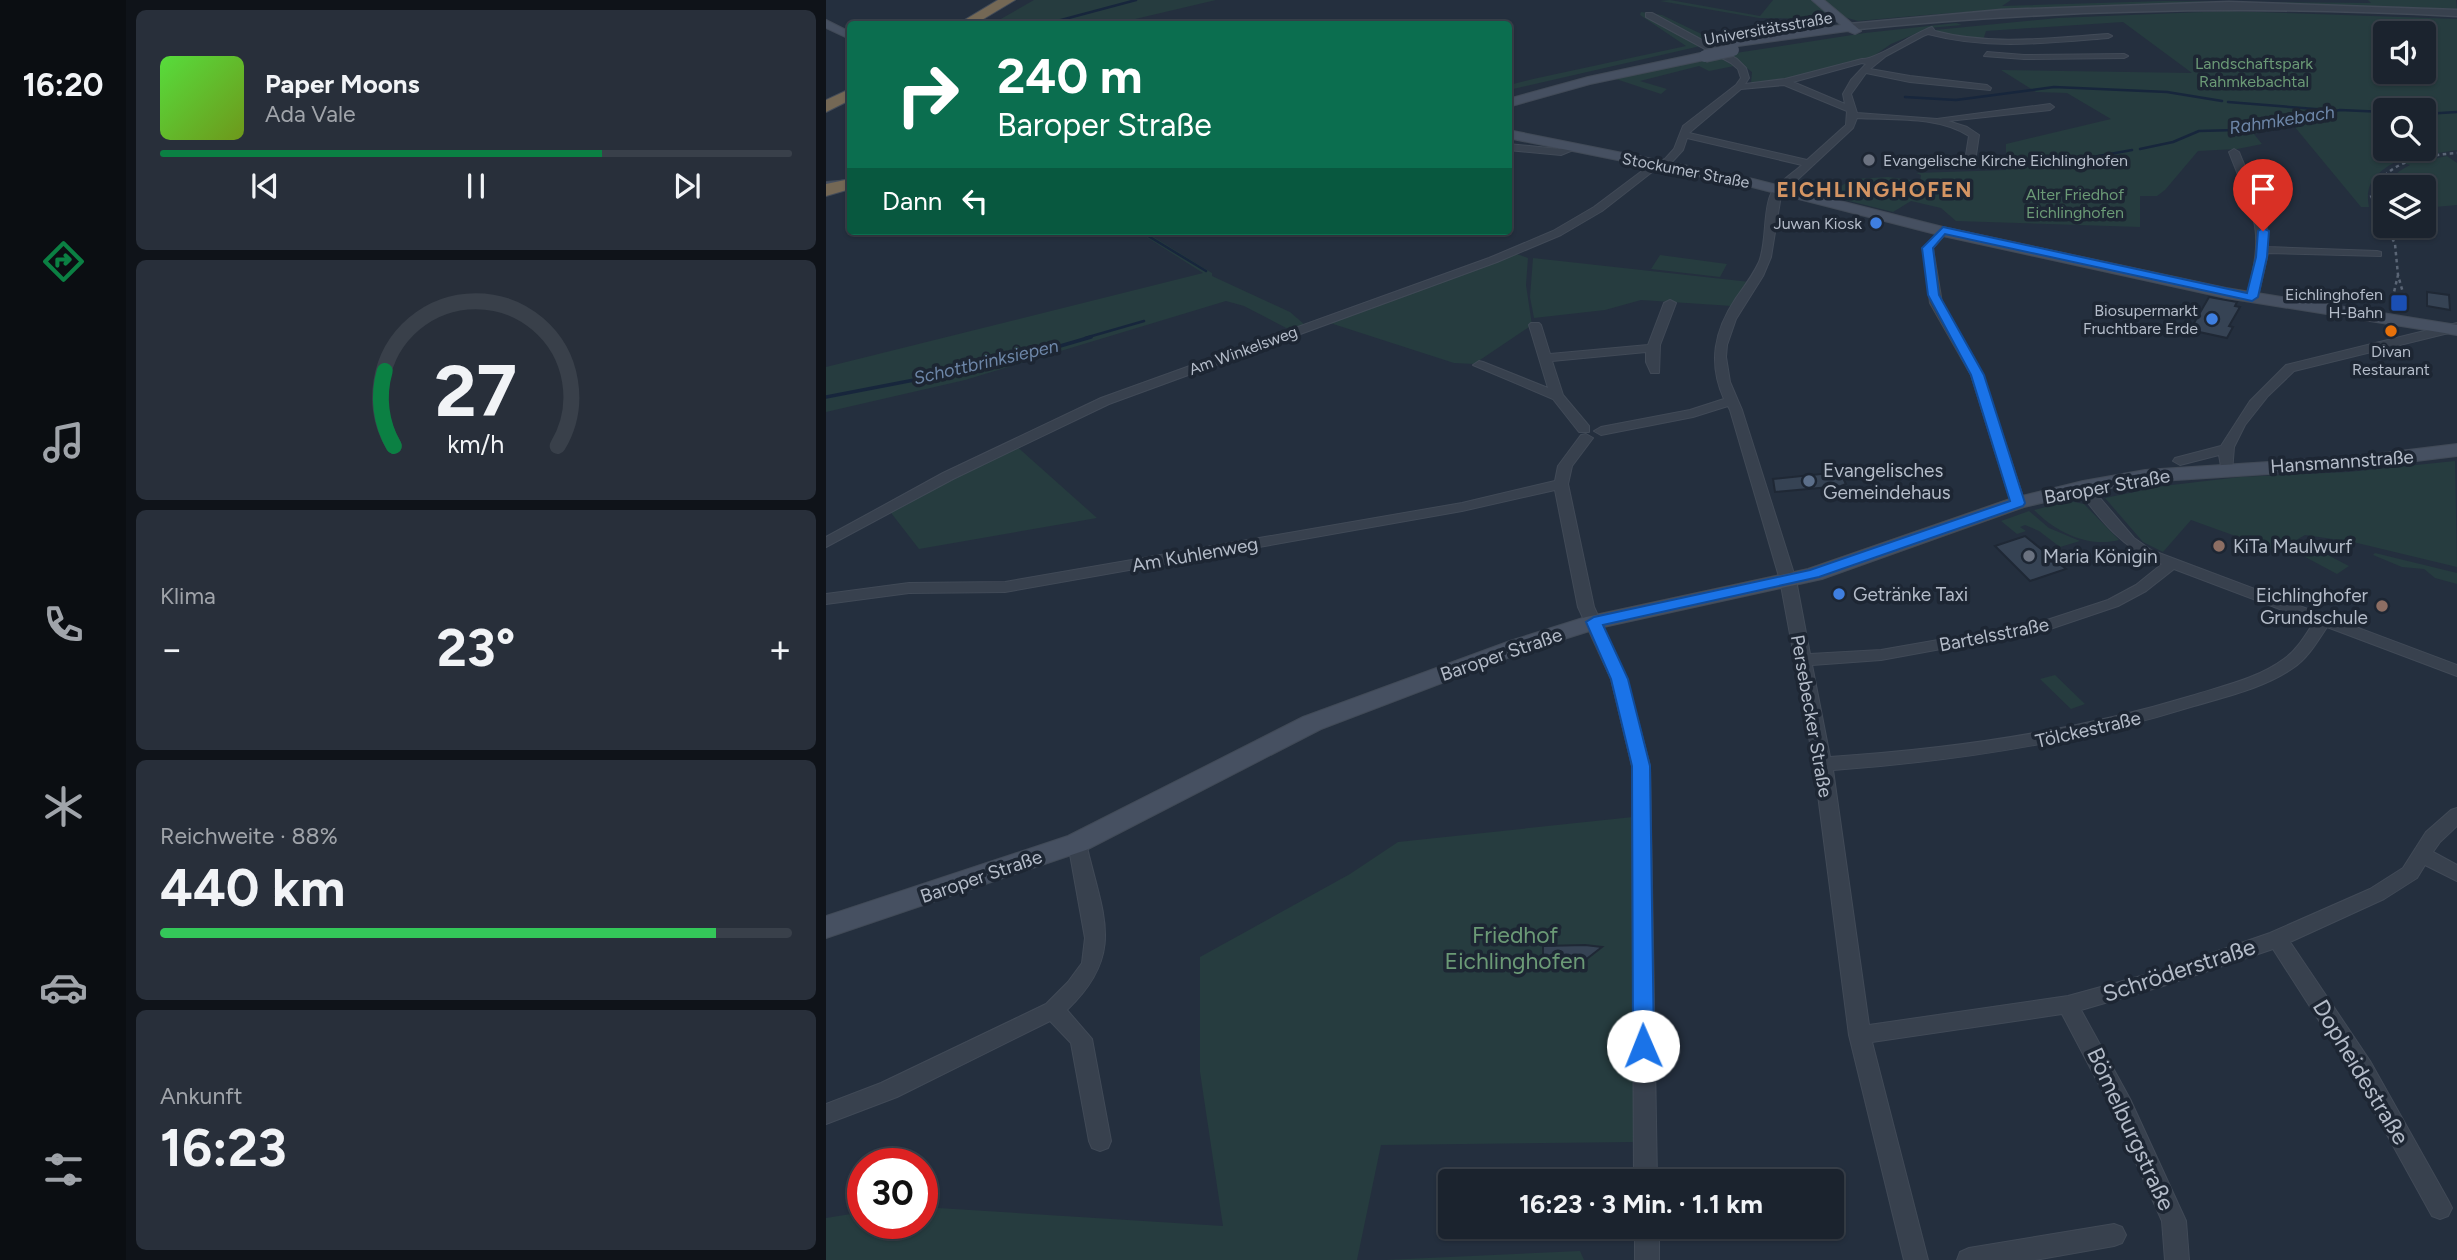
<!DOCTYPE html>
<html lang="de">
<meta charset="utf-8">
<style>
body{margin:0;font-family:Figtree,sans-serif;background:#282f3a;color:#f1f3f6;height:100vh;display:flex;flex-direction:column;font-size:26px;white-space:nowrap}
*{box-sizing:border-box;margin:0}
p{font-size:23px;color:#a0a4aa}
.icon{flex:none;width:38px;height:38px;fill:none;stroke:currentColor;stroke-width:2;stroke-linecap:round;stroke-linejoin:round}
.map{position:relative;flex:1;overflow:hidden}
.sheet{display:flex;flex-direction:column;gap:10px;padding:10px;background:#0f1319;width:700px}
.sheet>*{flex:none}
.banner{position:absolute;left:21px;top:21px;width:665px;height:214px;border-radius:7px;box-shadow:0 2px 5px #0004,0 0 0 2px #39404a;background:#0b6e4f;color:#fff;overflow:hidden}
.controls{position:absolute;left:1547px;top:21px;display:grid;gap:14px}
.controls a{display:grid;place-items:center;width:63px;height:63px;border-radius:7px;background:#1b232e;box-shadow:0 2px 5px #0004,0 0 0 2px #39404a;font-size:35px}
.speed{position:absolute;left:21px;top:1148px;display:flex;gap:14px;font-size:35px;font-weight:700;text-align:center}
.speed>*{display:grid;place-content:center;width:91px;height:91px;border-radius:50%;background:#1b232e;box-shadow:0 2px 5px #0004,0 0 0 2px #39404a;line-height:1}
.speed .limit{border:10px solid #d22;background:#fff;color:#111}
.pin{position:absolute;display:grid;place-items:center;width:60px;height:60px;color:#fff;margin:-72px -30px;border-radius:50% 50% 50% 0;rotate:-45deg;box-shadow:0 0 7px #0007}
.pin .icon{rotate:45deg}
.me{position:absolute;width:77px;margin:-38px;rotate:359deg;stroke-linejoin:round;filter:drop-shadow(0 0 5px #0008)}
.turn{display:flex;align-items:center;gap:24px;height:147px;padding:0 35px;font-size:32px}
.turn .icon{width:91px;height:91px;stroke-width:2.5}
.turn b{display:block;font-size:49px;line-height:60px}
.then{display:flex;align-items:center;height:66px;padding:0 35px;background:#0003;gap:14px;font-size:26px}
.big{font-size:52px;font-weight:700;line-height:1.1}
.sheet .card{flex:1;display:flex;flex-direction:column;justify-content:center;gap:10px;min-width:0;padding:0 24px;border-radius:10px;background:#282f3a}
.sheet .dial{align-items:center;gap:0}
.dial svg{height:182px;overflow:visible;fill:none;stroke:#39404a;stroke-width:7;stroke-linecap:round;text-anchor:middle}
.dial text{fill:#f1f3f6;stroke:none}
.song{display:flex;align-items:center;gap:21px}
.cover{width:84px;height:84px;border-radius:10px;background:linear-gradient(135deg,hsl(110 70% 55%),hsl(80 70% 35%))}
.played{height:7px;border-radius:4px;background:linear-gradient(90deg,#0b8043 70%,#39404a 70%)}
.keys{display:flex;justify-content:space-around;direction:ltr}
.heat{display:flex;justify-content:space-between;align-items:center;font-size:38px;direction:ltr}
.charge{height:10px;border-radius:5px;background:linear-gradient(90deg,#34c759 88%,#39404a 0)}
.trip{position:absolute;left:612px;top:1169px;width:406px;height:70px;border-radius:7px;background:#1b232e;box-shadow:0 2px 5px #0004,0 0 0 2px #39404a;font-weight:700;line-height:70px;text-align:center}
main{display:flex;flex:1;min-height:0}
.dock{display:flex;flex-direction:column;width:126px;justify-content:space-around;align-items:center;background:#0b0e12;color:#a0a4aa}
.dock .icon{width:49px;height:49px}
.dock .selected{color:#0b8043}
.dock b{font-size:32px;color:#f1f3f6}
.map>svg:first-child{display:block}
.green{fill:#263c3f;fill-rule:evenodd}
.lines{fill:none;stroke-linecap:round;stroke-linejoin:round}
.stream-far1{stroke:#17263c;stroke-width:2.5}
.stream{stroke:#17263c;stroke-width:3.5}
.building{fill:#364354;stroke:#1f2835;stroke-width:2}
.minor-casing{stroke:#414a57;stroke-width:2}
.tertiary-casing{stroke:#414a57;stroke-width:3}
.secondary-casing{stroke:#414a57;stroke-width:2}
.motorway-casing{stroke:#434c59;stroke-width:2}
.minor{fill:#38414e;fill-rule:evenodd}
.tertiary{fill:#38414e;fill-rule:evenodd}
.secondary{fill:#465061;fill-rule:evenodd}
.motorway{fill:#746855;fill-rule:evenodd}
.rail{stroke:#5a6575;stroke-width:2.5;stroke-dasharray:3.5 3.5;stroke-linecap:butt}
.secondary-bridge-casing{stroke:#414a57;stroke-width:14;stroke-linecap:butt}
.secondary-bridge{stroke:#465061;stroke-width:12}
.route{fill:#1a73e8;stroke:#114b97;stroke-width:2}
.worship-dot{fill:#6b7280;stroke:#1d2633;stroke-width:2.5}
.shop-dot{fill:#3f7fe0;stroke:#1d2633;stroke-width:2.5}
.transit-dot{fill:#1a4fb4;stroke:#1d2633;stroke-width:2.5}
.food-dot{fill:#e8710a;stroke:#1d2633;stroke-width:2.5}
.service-dot{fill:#5c6f8a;stroke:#1d2633;stroke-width:2.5}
.education-dot{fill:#8d6e63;stroke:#1d2633;stroke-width:2.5}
.labels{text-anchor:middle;stroke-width:7;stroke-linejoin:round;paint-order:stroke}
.far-street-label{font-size:16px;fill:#b4bcc9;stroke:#1d2633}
.far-park-label{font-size:16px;fill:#6b9a76;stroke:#1d2633}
.far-poi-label{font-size:16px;fill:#b4bcc9;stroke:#1d2633;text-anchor:end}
.far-water-label{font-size:18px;font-style:italic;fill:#6d86a8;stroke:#1d2633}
.street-label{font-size:19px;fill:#b4bcc9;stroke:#1d2633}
.poi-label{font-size:19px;fill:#b4bcc9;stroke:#1d2633;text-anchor:start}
.far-district-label{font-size:21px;font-weight:bold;letter-spacing:2px;fill:#d59563;stroke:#1d2633}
.near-park-label{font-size:23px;fill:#6b9a76;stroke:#1d2633}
.near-street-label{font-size:23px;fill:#b4bcc9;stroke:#1d2633}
</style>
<main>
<nav class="dock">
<b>16:20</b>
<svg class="icon selected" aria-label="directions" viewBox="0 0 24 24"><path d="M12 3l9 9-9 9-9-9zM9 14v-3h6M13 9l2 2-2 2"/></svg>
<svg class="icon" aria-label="music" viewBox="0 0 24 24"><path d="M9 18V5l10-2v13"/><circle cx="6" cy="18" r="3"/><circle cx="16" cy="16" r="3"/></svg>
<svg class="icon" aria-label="phone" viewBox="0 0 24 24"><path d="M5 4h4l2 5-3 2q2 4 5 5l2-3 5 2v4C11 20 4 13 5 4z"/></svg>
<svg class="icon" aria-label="climate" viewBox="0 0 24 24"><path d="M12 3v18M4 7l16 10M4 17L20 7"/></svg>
<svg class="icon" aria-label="car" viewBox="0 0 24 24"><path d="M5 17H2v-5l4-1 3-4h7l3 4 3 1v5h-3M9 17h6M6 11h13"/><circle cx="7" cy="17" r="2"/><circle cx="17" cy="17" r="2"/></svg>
<svg class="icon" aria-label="filters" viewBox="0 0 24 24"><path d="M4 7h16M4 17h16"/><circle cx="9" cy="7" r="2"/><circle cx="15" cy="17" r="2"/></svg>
</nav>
<section class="sheet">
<div class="card">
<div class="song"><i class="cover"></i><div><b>Paper Moons</b><p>Ada Vale</p></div></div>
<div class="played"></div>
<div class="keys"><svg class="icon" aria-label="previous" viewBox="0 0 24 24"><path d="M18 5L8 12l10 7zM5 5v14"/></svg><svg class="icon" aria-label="pause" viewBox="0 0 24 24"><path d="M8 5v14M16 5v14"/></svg><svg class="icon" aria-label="next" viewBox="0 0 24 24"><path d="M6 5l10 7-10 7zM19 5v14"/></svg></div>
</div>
<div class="card dial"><svg viewBox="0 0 100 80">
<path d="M14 69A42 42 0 1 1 86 69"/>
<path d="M14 69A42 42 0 0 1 10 36" stroke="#0b8043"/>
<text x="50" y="56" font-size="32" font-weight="700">27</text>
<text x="50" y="72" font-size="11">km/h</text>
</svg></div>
<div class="card"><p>Klima</p>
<div class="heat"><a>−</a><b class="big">23°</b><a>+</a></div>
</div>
<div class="card"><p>Reichweite · 88%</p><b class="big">440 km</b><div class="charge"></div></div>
<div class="card"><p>Ankunft</p><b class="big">16:23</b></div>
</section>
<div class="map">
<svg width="1631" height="1260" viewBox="0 0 1631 1260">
<rect width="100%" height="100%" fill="#242f3e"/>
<!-- green -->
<path class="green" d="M208 0H390L288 24H166Z
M844 0 934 16 947 0H987L1006 19 933 18 834 1Z
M998 0H1185L1176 6 1338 1 1545 3 1542 0H1630L1631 9C1430 1 1232 1 1032 21L1018 17Z
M1401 11 1631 19V150L1587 157 1593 162 1621 156 1631 163V205L1598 208V187H1559L1558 212C1553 188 1563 176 1584 165L1571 161C1551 172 1538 183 1543 207H1535L1468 126 1463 125 1428 134 1436 144 1411 149 1372 151 1339 190 1331 196H1314V227L1130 221 1115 208 1085 201 1067 212 999 195 1027 179 1062 177 1094 181 1095 175 1090 173 1180 170V144L1285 119 1241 93 1210 92 1175 70 1366 73 1297 22 1160 31 1157 40 1123 36 1109 30 1232 18ZM1559 33H1598V72H1559ZM1559 110H1598V149H1559Z
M815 12 836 15 892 42 683 90V85L707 79 860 46 814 15Z
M1130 23 1136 25 1103 28 1065 44 1046 57 955 82 925 83 926 72 903 54 1039 33Z
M891 56 908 66 883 71 873 66 814 81 841 89 835 94 787 78Z
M311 231H318L386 273V276L464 312 479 325 464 330 418 306 400 301 139 380 0 412V367L377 273Z
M688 253 702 258 700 285 706 325 648 364 628 363 501 322Z
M834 255 901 264 894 277 825 269Z
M707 258 924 282 906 306 815 300 779 310 708 318 704 297Z
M188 444 271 518 93 549 62 509Z
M1629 461 1631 567 1527 542 1479 535 1451 551 1365 520 1337 552 1317 542 1279 498 1337 486 1414 477 1522 472Z
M1244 501 1258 504 1293 540C1261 548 1230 532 1208 510Z
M1203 511 1223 528 1254 541 1234 547 1213 531 1199 525 1194 527 1200 531 1191 534 1175 521Z
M1482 545 1523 566 1511 574 1470 552Z
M1549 553 1631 573V584L1609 578 1598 569 1576 567 1547 555Z
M1229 675 1259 704 1245 709 1214 679Z
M807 817 808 1142 555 1145 531 1260H0V1218L37 1212V1223H96V1207L397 1226 374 1072V957L524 874 572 842Z
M754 1251 758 1260H559Z"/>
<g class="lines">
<!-- stream-far1 -->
<path class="stream-far1" d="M220 24 310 0
M1079 97 1130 100 1228 87 1341 92 1396 101
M1402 102 1502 110
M1598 114 1631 112
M1314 149 1347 142 1373 131 1410 130 1514 110 1559 112
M1262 158 1306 150
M314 231 380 271
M259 338 318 321"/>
<!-- stream -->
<path class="stream" d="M0 397 176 363 265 337"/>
</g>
<!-- building -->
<path class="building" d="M1601 292 1623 295 1624 310 1601 306Z
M1383 297 1411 302 1409 306 1414 307 1403 326 1407 327 1401 338 1364 330Z
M1014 472 1020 484 1015 486 949 492 947 479Z
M1199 536 1240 569 1204 581 1169 546Z
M759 945 776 947 758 961H717V946Z"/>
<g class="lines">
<!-- minor casing -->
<g class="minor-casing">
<path id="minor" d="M820 13H826L911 59 920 68 923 78 919 84 959 79 1036 59C1050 60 1088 33 1106 27L1109 31C1166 46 1224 38 1282 34L1286 36 1282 38C1221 43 1162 50 1102 34L1097 36 1060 56 1044 69 1084 76 1161 85 1165 88 1164 90 1084 82 1040 73 1025 94 1031 113 1111 119 1224 104 1228 107 1224 110 1122 121 1141 127 1153 135 1150 155 1145 158 1140 155 1143 136C1112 116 1067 120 1031 118L1027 128 955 195 945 257 937 276 910 319 901 345 900 357 904 382 916 410 970 580 984 654 1055 650 1215 622 1282 600 1310 585 1336 564C1297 549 1274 520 1250 487L1257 483 1262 484 1308 538 1325 550 1631 665V676L1501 627C1491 642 1482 658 1467 668 1438 688 1402 696 1368 706 1250 743 1130 761 1007 770L1043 1025 1242 996 1337 970 1444 933 1544 889 1577 868 1600 832 1625 810 1631 808V826L1614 842 1607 852 1631 865V881L1599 865 1591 878 1558 899 1464 942 1544 1061 1622 1200 1626 1208 1622 1216 1614 1219 1606 1216 1528 1075 1447 949 1337 986 1255 1010 1304 1099 1360 1221 1363 1260H1339L1336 1221 1287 1111 1236 1014 1046 1042 1102 1260H1078L1023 1035 988 764 954 580 904 410 902 406 867 417 775 435 768 431 775 427 864 410 898 399C882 363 888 331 910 298 918 287 927 275 933 262 941 242 937 210 945 194 951 183 967 173 976 165L861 138 857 150 845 163 826 172 776 211 735 235 671 262 283 404 127 479 0 547V537L117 473 275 398 663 258 727 231 768 207 820 168 839 159 848 149 857 126 910 85 915 78 912 69 905 63 820 17ZM1036 63 1040 64 1025 80 1017 94 1019 104 967 82ZM958 85 1021 111 1020 125 981 160 863 133 915 89ZM1348 569 1488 622C1479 636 1471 650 1458 659 1431 679 1396 686 1365 696 1247 732 1127 749 1004 757L986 665 1055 660 1224 629 1292 606 1320 591Z
M1161 52 1198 55 1298 54 1302 56 1298 58 1198 59 1158 56Z
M682 144 734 149 747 145 752 148 735 155 682 150Z
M1408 149 1413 152C1425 183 1443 213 1442 247L1551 251 1555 252V256L1442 253 1432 297 1422 299 1420 297C1441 230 1427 214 1403 152Z
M1117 228 1122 231 1107 248 1116 303 1157 375 1199 503 1197 506 1192 507 1185 503 1145 375 1104 303 1097 248Z
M844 300 850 303 834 345 833 373H825L820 362V352L726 361 737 395 763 426V432H753L727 399 647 365 653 361 657 362 722 388 703 325 705 323H713L715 325 724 354 822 345 838 303Z
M1631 323V331L1468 371 1442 396 1419 425 1408 447 1406 472H1396L1393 455 1354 465 1347 461 1349 458 1395 446 1424 401 1460 365Z
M760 434 767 438 746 466 742 484 768 607 801 679 824 766 831 1181H808L806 766 785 679 752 607 729 490 636 511 179 592 83 593 0 604V594L83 583 179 582 636 503 729 481 732 466 755 435Z
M251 836 258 838 260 843C276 914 301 953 241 1010L266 1039 285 1141 282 1148 274 1151 266 1148 263 1141 245 1043 224 1021 71 1097 0 1124V1104L55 1083 220 1004 242 982 256 963 259 938 242 843 244 838Z
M1288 1224 1296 1227 1300 1235 1296 1243 1288 1246 1209 1260H1131L1134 1252 1143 1248Z
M809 1227H833V1260H809Z"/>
</g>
<!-- tertiary casing -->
<g class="tertiary-casing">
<path id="tertiary" d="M1403 2 1631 10V16C1427 5 1226 9 1023 30L1018 27 1023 24 1175 10Z"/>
</g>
<!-- secondary casing -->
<g class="secondary-casing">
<path id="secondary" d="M986 0H998L1035 31 1029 34 1022 31 898 48 892 45 898 42 1015 25Z
M0 20 24 32V39L0 28Z
M879 52 883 53V59L764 84 682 107V99L762 77Z
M682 130 927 179 1117 227 1400 288 1631 325V335L1400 298 1117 236 926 187 682 138Z
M24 180V188L0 190V182Z
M1631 444V456L1533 468 1319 482 1257 493 1198 507 996 579 773 628 700 651 495 729 260 850 0 938V916L242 836 477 717 684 641 760 617 982 569 1184 499 1257 481 1319 470 1533 456Z"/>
</g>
<!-- motorway casing -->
<g class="motorway-casing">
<path id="motorway" d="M172 0H189L149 24H132Z
M24 89V100L0 112V100Z
M24 179V189L0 196V184Z"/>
</g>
<!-- minor -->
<use href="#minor" class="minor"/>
<!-- tertiary -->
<use href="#tertiary" class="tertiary"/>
<!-- secondary -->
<use href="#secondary" class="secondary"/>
<!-- motorway -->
<use href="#motorway" class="motorway"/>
<!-- rail -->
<path class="rail" d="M1559 224 1545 196C1560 160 1596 156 1631 153
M1560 226 1569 244 1572 275 1581 307
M1565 305 1572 275"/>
<!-- secondary-bridge casing -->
<g class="secondary-bridge-casing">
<path id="secondary-bridge" d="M879 56 907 50"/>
</g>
<!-- secondary-bridge -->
<use href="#secondary-bridge" class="secondary-bridge"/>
</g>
<!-- route -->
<path class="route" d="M1117 227 1421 293 1430 257 1432 231 1437 228 1443 231 1441 257 1432 297 1426 301 1119 234 1107 248 1113 295 1158 375 1199 503 1197 506 993 577 777 625 802 679 824 766 828 1046 825 1053 817 1055 810 1053 807 1046 806 766 785 679 760 622 768 617 984 570 1184 501 1145 375 1102 295 1096 248Z"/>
<!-- markers -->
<g class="worship-dot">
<circle cx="1043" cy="160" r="7"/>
<circle cx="1203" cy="556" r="7"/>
</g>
<g class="shop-dot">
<circle cx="1050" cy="223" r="7"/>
<circle cx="1386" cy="319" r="7"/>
<circle cx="1013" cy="594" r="7"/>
</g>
<rect class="transit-dot" x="1564" y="294" width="18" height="18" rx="3.5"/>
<circle class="food-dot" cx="1565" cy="331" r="7"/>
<circle class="service-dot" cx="983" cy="481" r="7"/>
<g class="education-dot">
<circle cx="1393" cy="546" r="7"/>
<circle cx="1556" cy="606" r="7"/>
</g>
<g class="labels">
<!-- far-street labels -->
<g class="far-street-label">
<text transform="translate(942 28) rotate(-10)" y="6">Universitätsstraße</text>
<text transform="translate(860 170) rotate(11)" y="6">Stockumer Straße</text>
<text transform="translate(417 350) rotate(-20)" y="6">Am Winkelsweg</text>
</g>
<!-- far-park labels -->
<g class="far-park-label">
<text x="1428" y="69">Landschaftspark<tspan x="1428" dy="18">Rahmkebachtal</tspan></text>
<text x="1249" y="200">Alter Friedhof<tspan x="1249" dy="18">Eichlinghofen</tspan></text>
</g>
<!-- far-poi labels -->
<g class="far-poi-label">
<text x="1057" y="166" text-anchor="start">Evangelische Kirche Eichlinghofen</text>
<text x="1036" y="229">Juwan Kiosk</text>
<text x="1557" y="300">Eichlinghofen<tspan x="1557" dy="18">H-Bahn</tspan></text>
<text x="1372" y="316">Biosupermarkt<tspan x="1372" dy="18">Fruchtbare Erde</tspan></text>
<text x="1565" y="357" text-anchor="middle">Divan<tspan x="1565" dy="18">Restaurant</tspan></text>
</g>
<!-- far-water labels -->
<g class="far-water-label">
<text transform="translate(1456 120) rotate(-9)" y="6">Rahmkebach</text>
<text transform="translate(160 362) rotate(-13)" y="6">Schottbrinksiepen</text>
</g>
<!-- street labels -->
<g class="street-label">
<text transform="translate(1516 461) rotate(-4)" y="7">Hansmannstraße</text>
<text transform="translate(1281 486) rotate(-10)" y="7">Baroper Straße</text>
<text transform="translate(369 554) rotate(-10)" y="7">Am Kuhlenweg</text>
<text transform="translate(1168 634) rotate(-11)" y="7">Bartelsstraße</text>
<text transform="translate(675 654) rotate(-19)" y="7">Baroper Straße</text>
<text transform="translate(986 716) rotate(80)" y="7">Persebecker Straße</text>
<text transform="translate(1262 729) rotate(-13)" y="7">Tölckestraße</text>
<text transform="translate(155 876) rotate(-19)" y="7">Baroper Straße</text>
</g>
<!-- poi labels -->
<g class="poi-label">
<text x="997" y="477">Evangelisches<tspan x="997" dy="22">Gemeindehaus</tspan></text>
<text x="1407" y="553">KiTa Maulwurf</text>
<text x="1217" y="563">Maria Königin</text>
<text x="1027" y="601">Getränke Taxi</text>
<text x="1542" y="602" text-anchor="end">Eichlinghofer<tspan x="1542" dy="22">Grundschule</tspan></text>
</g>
<!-- far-district labels -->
<g class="far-district-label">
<text x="1049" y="197">EICHLINGHOFEN</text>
</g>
<!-- near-park labels -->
<g class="near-park-label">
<text x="689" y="943">Friedhof<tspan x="689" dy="26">Eichlinghofen</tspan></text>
</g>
<!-- near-street labels -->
<g class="near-street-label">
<text transform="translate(1353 970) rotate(-18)" y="8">Schröderstraße</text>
<text transform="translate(1535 1072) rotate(59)" y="8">Dopheidestraße</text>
<text transform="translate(1305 1129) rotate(65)" y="8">Bömelburgstraße</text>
</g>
</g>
</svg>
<div class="controls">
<a><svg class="icon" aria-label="sound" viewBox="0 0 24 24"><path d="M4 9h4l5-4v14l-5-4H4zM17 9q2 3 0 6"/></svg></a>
<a><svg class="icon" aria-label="search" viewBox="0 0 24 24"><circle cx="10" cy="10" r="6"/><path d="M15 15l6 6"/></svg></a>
<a><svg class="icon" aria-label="layers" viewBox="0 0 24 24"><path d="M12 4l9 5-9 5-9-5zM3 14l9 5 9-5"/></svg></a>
</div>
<div class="speed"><div class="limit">30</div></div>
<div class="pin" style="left:1437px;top:231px;background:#d93025"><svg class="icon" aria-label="arrive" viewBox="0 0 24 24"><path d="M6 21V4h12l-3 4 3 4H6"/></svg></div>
<svg class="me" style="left:817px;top:1046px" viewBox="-20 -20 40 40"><circle r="19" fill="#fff"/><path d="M0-13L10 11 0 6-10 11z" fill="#1a73e8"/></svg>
<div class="trip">16:23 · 3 Min. · 1.1 km</div>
<div class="banner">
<div class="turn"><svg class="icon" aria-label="right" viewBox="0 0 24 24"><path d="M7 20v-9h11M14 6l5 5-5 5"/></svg><div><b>240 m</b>Baroper Straße</div></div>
<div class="then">Dann<svg class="icon" aria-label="left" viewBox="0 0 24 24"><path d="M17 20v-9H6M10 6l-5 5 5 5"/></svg></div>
</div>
</div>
</main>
